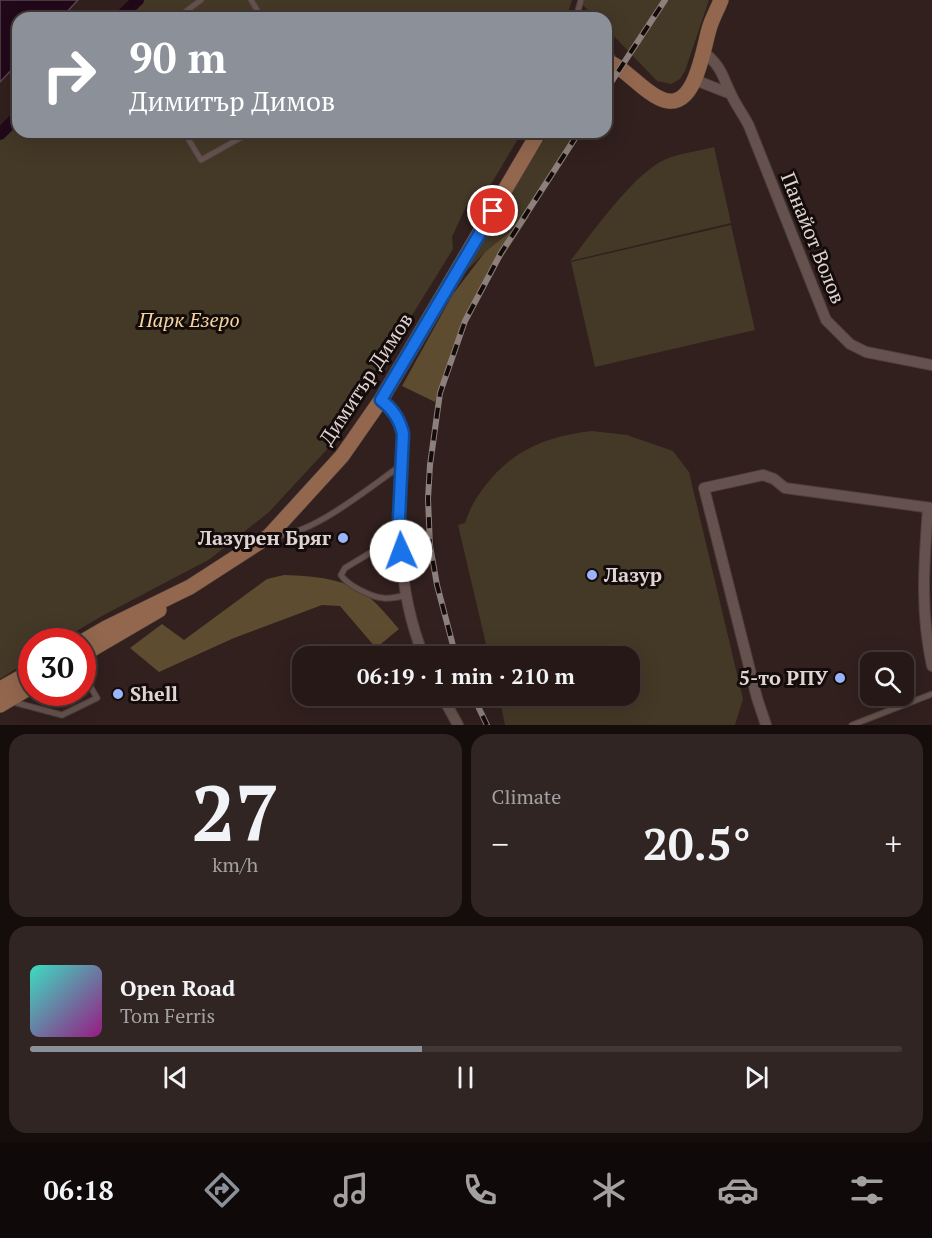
<!DOCTYPE html>
<meta charset="utf-8">
<style>
body{margin:0;font-family:"PT Serif",serif;background:#312523;color:#f1f3f6;height:100vh;display:flex;flex-direction:column;font-size:22px;white-space:nowrap}
*{box-sizing:border-box;margin:0}
p{font-size:20px;color:#a3a0a1}
.icon{flex:none;width:33px;height:33px;fill:none;stroke:currentColor;stroke-width:2;stroke-linecap:round;stroke-linejoin:round}
.map{position:relative;height:725px;overflow:hidden}
.drawer{display:flex;flex-direction:column;gap:9px;padding:9px;background:#140d0c;flex:1}
.drawer>*{flex:none}
.guide{position:absolute;left:12px;top:12px;width:600px;height:126px;border-radius:18px;box-shadow:0 6px 24px #0002,0 0 0 2px #423735;background:#8c9099;color:#fff;overflow:hidden}
.tools{position:absolute;left:860px;top:652px;display:grid;gap:12px}
.tools a{display:grid;place-items:center;width:54px;height:54px;border-radius:12px;background:#251816;box-shadow:0 6px 24px #0002,0 0 0 2px #423735;font-size:30px}
.speed{position:absolute;left:18px;top:628px;display:flex;gap:12px;font-size:30px;font-weight:700;text-align:center}
.speed>*{display:grid;place-content:center;width:78px;height:78px;border-radius:50%;background:#251816;box-shadow:0 6px 24px #0002,0 0 0 2px #423735;line-height:1}
.speed .limit{border:9px solid #d22;background:#fff;color:#111}
.pin{position:absolute;display:grid;place-items:center;width:51px;height:51px;color:#fff;margin:-26px;border:3px solid #fff;border-radius:50%;box-shadow:0 2px 6px #0007}
.me{position:absolute;width:66px;margin:-33px;rotate:358deg;stroke-linejoin:round;filter:drop-shadow(0 0 4px #0008)}
.turn{display:flex;align-items:center;gap:21px;height:126px;padding:0 18px;font-size:27px}
.turn .icon{width:78px;height:78px;stroke-width:2.5}
.turn b{display:block;font-size:42px;line-height:51px}
.big{font-size:45px;font-weight:700;line-height:1.1}
.drawer .widget{flex:1;display:flex;flex-direction:column;justify-content:center;gap:9px;min-width:0;padding:0 21px;border-radius:18px;background:#312523}
.drawer .dial{align-items:center;gap:0}
.dial b{font-size:78px;line-height:1}
.song{display:flex;align-items:center;gap:18px}
.cover{width:72px;height:72px;border-radius:9px;background:linear-gradient(135deg,hsl(170 70% 55%),hsl(310 70% 35%))}
.played{height:6px;border-radius:3px;background:linear-gradient(90deg,#8c9099 45%,#423735 45%)}
.keys{display:flex;justify-content:space-around;direction:ltr}
.heat{display:flex;justify-content:space-between;align-items:center;font-size:33px;direction:ltr}
.drawer .tiles{flex:1;display:grid;gap:9px;grid-template-columns:1fr 1fr}
.widget:last-child{grid-column:span 2}
.trip{position:absolute;left:292px;top:646px;width:348px;height:60px;border-radius:18px;background:#251816;box-shadow:0 6px 24px #0002,0 0 0 2px #423735;font-weight:700;line-height:60px;text-align:center}
.dock{display:flex;height:96px;justify-content:space-around;align-items:center;background:#0f0a09;color:#a3a0a1}
.dock .icon{width:42px;height:42px}
.dock .on{color:#8c9099}
.dock b{font-size:27px;color:#f1f3f6}
.map>svg:first-child{display:block}
.green{fill:#443826}
.forest{fill:#5d4c2f}
.water{fill:#210919;stroke:#5a4650;stroke-width:1.5}
.lines{fill:none;stroke-linecap:round;stroke-linejoin:round}
.canal{stroke:#210919;stroke-width:12}
.service-casing{stroke:#4c3f3c;stroke-width:7}
.minor-casing{stroke:#4c3f3c;stroke-width:12}
.secondary-casing{stroke:#4c3f3c;stroke-width:16}
.service{stroke:#65524e;stroke-width:5}
.minor{stroke:#65524e;stroke-width:10}
.secondary{stroke:#92674d;stroke-width:15}
.rail-casing{stroke:#8d7f7c;stroke-width:6}
.rail{stroke:#140c0b;stroke-width:4;stroke-dasharray:11;stroke-linecap:butt}
.route-casing{stroke:#114b97;stroke-width:15}
.route{stroke:#1a73e8;stroke-width:10}
.poi-dot{fill:#9bb5fd;stroke:#140c0b;stroke-width:2}
.labels{text-anchor:middle;stroke-width:6;stroke-linejoin:round;paint-order:stroke}
.street-label{font-size:20px;fill:#e0d4d2;stroke:#140c0b}
.park-label{font-size:20px;font-style:italic;fill:#f5d49e;stroke:#140c0b}
.poi-label{font-size:20px;font-weight:bold;fill:#e0d4d2;stroke:#140c0b;text-anchor:end}
</style>
<div class="map">
<svg width="932" height="725" viewBox="0 0 932 725">
<rect width="100%" height="100%" fill="#31201d"/>
<!-- green -->
<path class="green" d="M134 0H572L566 18H116Z
M578 0H709L685 71 680 79 671 84 657 81 606 28V18H596Z
M18 115V132H522L490 186 470 198 452 237 453 249 333 443 269 512 210 559 102 616 58 642H32L31 659 0 679V133Z
M549 132H583L530 214 485 252 448 289Z
M714 147 731 223 570 261C594 231 628 181 660 162 674 154 699 151 714 147Z
M731 225 755 330 595 367 571 262Z
M592 431 627 435 673 451 689 472 743 699 735 725H505L499 696H630V657H489L458 525 465 523C469 510 476 497 485 486 512 450 548 436 592 431Z"/>
<!-- forest -->
<path class="forest" d="M530 215 496 267 460 334 435 402 402 386 453 294 485 252Z
M284 575C313 576 347 578 370 598 381 607 390 619 399 629L376 648 340 606 322 605 234 638 159 672 130 648 162 624 184 640 267 579Z"/>
<!-- water -->
<path class="water" d="M0 0H78L61 18H18V63L0 82Z"/>
<g class="lines">
<!-- canal -->
<path class="canal" d="M119 18 138 0
M0 134 18 116"/>
<!-- service casing -->
<g class="service-casing">
<path id="service" d="M251 0 262 18
M177 18 201 0
M576 18 581 0
M606 48 614 60
M184 132 201 160 251 132
M400 535 345 568 341 575C347 585 371 597 383 598 390 599 399 597 407 595
M272 536C310 537 367 489 399 467
M13 702 62 715 97 698 82 672
M852 725 932 694"/>
</g>
<!-- minor casing -->
<g class="minor-casing">
<path id="minor" d="M704 52C722 68 721 73 730 92 735 104 743 114 749 126L826 320 850 344 866 352 932 365
M695 80 731 94
M381 400C393 409 400 419 403 434 397 508 395 587 424 657
M928 508C924 563 920 611 932 666
M442 696 458 725
M766 725 757 698 704 488 763 475 774 479 785 488 932 508"/>
</g>
<!-- secondary casing -->
<g class="secondary-casing">
<path id="secondary" d="M606 61C626 68 640 89 659 98 696 117 703 46 710 26 713 17 718 8 721 0
M82 642 106 628 190 587 269 536 342 456 381 400 539 132
M82 655 159 610
M0 689 32 671
M0 705 32 686"/>
</g>
<!-- service -->
<use href="#service" class="service"/>
<!-- minor -->
<use href="#minor" class="minor"/>
<!-- secondary -->
<use href="#secondary" class="secondary"/>
<!-- rail casing -->
<g class="rail-casing">
<path id="rail" d="M606 90 665 0
M456 657 437 585 430 545 428 499 430 465 440 393 465 321 501 253 579 132
M473 696 487 725"/>
</g>
<!-- rail -->
<use href="#rail" class="rail"/>
</g>
<g class="lines">
<!-- route casing -->
<g class="route-casing">
<path id="route" d="M401 551 399 518 403 434C400 419 393 409 381 400L493 211"/>
</g>
<!-- route -->
<use href="#route" class="route"/>
</g>
<!-- markers -->
<g class="poi-dot">
<circle cx="343" cy="538" r="6"/>
<circle cx="592" cy="575" r="6"/>
<circle cx="840" cy="678" r="6"/>
<circle cx="118" cy="694" r="6"/>
</g>
<g class="labels">
<!-- street labels -->
<g class="street-label">
<text transform="translate(813 238) rotate(68)" y="7">Панайот Волов</text>
<text transform="translate(366 379) rotate(-57)" y="7">Димитър Димов</text>
</g>
<!-- park labels -->
<g class="park-label">
<text x="189" y="327">Парк Езеро</text>
</g>
<!-- poi labels -->
<g class="poi-label">
<text x="331" y="545">Лазурен Бряг</text>
<text x="604" y="582" text-anchor="start">Лазур</text>
<text x="828" y="685">5-то РПУ</text>
<text x="130" y="701" text-anchor="start">Shell</text>
</g>
</g>
</svg>
<div class="tools">
<a><svg class="icon" aria-label="search" viewBox="0 0 24 24"><circle cx="10" cy="10" r="6"/><path d="M15 15l6 6"/></svg></a>
</div>
<div class="speed"><div class="limit">30</div></div>
<div class="pin" style="left:493px;top:211px;background:#d93025"><svg class="icon" aria-label="arrive" viewBox="0 0 24 24"><path d="M6 21V4h12l-3 4 3 4H6"/></svg></div>
<svg class="me" style="left:401px;top:551px" viewBox="-20 -20 40 40"><circle r="19" fill="#fff"/><path d="M0-13L10 11 0 6-10 11z" fill="#1a73e8"/></svg>
<div class="trip">06:19 · 1 min · 210 m</div>
<div class="guide">
<div class="turn"><svg class="icon" aria-label="right" viewBox="0 0 24 24"><path d="M7 20v-9h11M14 6l5 5-5 5"/></svg><div><b>90 m</b>Димитър Димов</div></div>
</div>
</div>
<section class="drawer">
<div class="tiles">
<div class="widget dial"><b>27</b><p>km/h</p></div>
<div class="widget"><p>Climate</p>
<div class="heat"><a>−</a><b class="big">20.5°</b><a>+</a></div>
</div>
<div class="widget">
<div class="song"><i class="cover"></i><div><b>Open Road</b><p>Tom Ferris</p></div></div>
<div class="played"></div>
<div class="keys"><svg class="icon" aria-label="previous" viewBox="0 0 24 24"><path d="M18 5L8 12l10 7zM5 5v14"/></svg><svg class="icon" aria-label="pause" viewBox="0 0 24 24"><path d="M8 5v14M16 5v14"/></svg><svg class="icon" aria-label="next" viewBox="0 0 24 24"><path d="M6 5l10 7-10 7zM19 5v14"/></svg></div>
</div>
</div>
</section>
<nav class="dock">
<b>06:18</b>
<svg class="icon on" aria-label="directions" viewBox="0 0 24 24"><path d="M12 3l9 9-9 9-9-9zM9 14v-3h6M13 9l2 2-2 2"/></svg>
<svg class="icon" aria-label="music" viewBox="0 0 24 24"><path d="M9 18V5l10-2v13"/><circle cx="6" cy="18" r="3"/><circle cx="16" cy="16" r="3"/></svg>
<svg class="icon" aria-label="phone" viewBox="0 0 24 24"><path d="M5 4h4l2 5-3 2q2 4 5 5l2-3 5 2v4C11 20 4 13 5 4z"/></svg>
<svg class="icon" aria-label="climate" viewBox="0 0 24 24"><path d="M12 3v18M4 7l16 10M4 17L20 7"/></svg>
<svg class="icon" aria-label="car" viewBox="0 0 24 24"><path d="M5 17H2v-5l4-1 3-4h7l3 4 3 1v5h-3M9 17h6M6 11h13"/><circle cx="7" cy="17" r="2"/><circle cx="17" cy="17" r="2"/></svg>
<svg class="icon" aria-label="filters" viewBox="0 0 24 24"><path d="M4 7h16M4 17h16"/><circle cx="9" cy="7" r="2"/><circle cx="15" cy="17" r="2"/></svg>
</nav>
